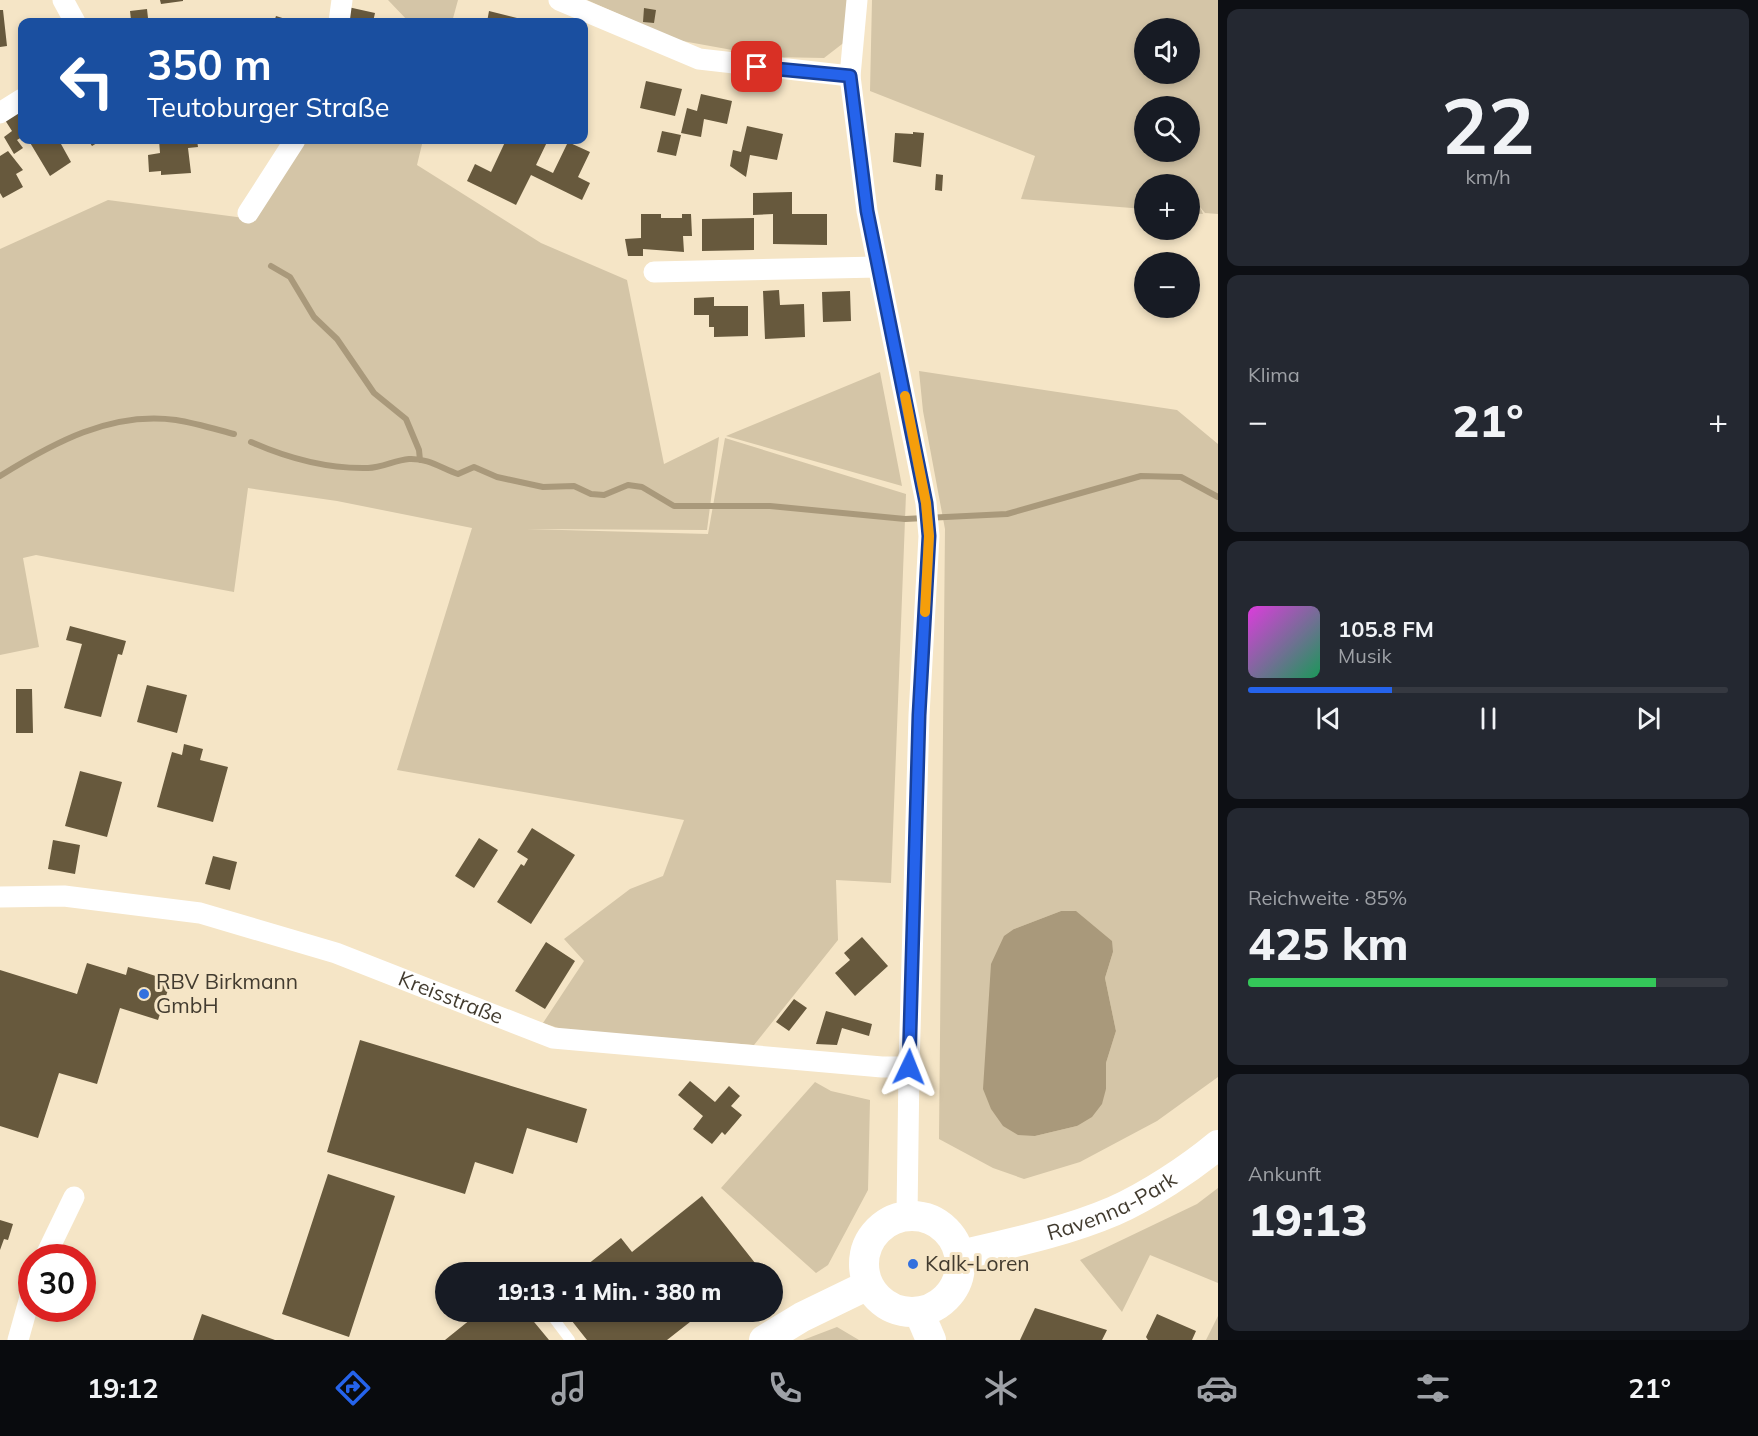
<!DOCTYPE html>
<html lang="de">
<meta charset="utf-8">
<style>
body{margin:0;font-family:Mulish,sans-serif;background:#242831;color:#f1f3f6;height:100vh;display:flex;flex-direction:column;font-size:22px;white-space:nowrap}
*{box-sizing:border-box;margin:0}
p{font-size:20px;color:#9ea1a6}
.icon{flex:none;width:33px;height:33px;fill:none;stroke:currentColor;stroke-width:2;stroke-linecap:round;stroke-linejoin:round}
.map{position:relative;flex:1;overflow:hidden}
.details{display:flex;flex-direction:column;gap:9px;padding:9px;background:#0d0f14;width:540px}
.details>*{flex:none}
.hud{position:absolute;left:18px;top:18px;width:570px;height:126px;border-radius:12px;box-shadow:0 3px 9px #0003;background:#1a4fa0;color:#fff;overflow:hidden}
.controls{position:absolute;left:1134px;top:18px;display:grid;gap:12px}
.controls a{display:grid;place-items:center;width:66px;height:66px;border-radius:50%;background:#171b24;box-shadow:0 3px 9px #0003;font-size:30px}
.speed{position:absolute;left:18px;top:1244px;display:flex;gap:12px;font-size:30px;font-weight:700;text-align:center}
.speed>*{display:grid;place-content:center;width:78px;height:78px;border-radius:50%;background:#171b24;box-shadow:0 3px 9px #0003;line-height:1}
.speed .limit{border:9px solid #d22;background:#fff;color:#111}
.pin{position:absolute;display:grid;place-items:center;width:51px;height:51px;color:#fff;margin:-26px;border-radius:12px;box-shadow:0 3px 9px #0006}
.me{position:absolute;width:66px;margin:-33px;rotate:2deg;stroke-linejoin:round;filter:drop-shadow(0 0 4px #0008)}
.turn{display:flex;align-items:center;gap:21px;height:126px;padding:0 30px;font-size:27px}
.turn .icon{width:78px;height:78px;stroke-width:2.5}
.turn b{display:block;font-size:42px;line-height:51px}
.big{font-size:45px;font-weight:800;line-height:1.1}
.details .widget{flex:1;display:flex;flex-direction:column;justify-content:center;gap:9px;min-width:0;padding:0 21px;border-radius:12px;background:#242831}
.details .dial{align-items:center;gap:0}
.dial b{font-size:78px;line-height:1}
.song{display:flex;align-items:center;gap:18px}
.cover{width:72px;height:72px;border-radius:9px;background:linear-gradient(135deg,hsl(300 70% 55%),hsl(150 70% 35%))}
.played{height:6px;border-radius:3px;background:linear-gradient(90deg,#2563eb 30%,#363941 30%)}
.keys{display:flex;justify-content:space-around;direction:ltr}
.heat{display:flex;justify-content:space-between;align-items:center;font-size:33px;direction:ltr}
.charge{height:9px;border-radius:4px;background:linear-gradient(90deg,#34c759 85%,#363941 0)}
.trip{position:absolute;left:435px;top:1262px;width:348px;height:60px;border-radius:30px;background:#171b24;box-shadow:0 3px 9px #0003;font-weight:800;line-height:60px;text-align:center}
.tabs{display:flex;height:96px;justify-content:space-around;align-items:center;background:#090b0e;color:#9ea1a6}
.tabs .icon{width:42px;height:42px}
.tabs .selected{color:#2563eb}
.tabs b{font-size:27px;color:#f1f3f6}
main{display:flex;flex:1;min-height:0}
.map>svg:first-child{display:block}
.green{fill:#d4c5a7;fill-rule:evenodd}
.water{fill:#a9997b}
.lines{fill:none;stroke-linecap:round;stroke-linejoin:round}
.stream{stroke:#a9997b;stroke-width:6}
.building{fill:#67593d}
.lane{stroke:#fff;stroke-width:10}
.street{stroke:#fff;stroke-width:21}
.secondary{stroke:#fff;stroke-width:30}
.route-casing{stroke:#184099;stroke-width:15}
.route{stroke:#2563eb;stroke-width:10}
.slow{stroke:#f59e0b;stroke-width:10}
.poi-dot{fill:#3370de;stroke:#f5e5c6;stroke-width:2}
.labels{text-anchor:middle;stroke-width:6;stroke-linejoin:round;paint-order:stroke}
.poi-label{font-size:21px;fill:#423b2f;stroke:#f5e5c6;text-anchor:start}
.street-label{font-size:21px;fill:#423b2f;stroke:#f5e5c6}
</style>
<main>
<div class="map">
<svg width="1218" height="1340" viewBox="0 0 1218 1340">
<rect width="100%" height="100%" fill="#f5e5c6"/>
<!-- green -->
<path class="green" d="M388 0H458L452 22H409Z
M587 0H849L846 41 824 58 771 57 677 40Z
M872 0H1218V214L1205 213 1200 207 1203 214 1190 213V184H1144V209L1021 199 1035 156 870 91ZM1144 28H1190V74H1144ZM1144 106H1190V152H1144Z
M304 140H423L417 165 541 243 627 280 664 464 719 437 707 530 526 529 708 534 725 438 906 494 891 883 836 880 838 940 754 1045 564 1030 543 1023 584 961 564 939 630 889 663 876 684 820 397 770 472 528 337 501 248 488 234 592 36 555 23 558 39 647 0 655V249L108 200 252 219Z
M919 371 1177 410 1218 444V1077L1157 1121 1080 1162 1024 1179 993 1168 939 1139 945 529 923 411ZM1061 911 1113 952 1105 978 1116 1031 1106 1063V1089L1077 1126 1035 1136 1014 929Z
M880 372 902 486 726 436Z
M815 1082 831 1091 870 1100 868 1190 828 1265 816 1273 721 1188Z
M1218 1188V1283L1150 1255 1122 1312 1080 1260 1197 1204Z
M1218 1316V1340H1206Z
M837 1327 859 1340H803Z"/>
<!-- water -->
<path class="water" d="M1061 911H1076L1112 941 1113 952 1105 978 1116 1031 1106 1063V1089L1102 1104 1092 1117 1077 1126 1035 1136 1018 1135 1003 1126 991 1109 983 1089 991 964 1004 936 1014 929Z"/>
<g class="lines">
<!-- stream -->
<path class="stream" d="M271 266 290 277 314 317 337 339 374 393 406 419 419 450 420 460
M251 442C287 458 328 469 368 468 382 468 395 460 409 459 428 458 441 468 458 474L474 467 497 477 543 487 574 486 591 494 604 495 628 485 642 487 674 506H770L905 519 1007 514 1141 476 1181 477 1218 497
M0 476C53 443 111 411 176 420 195 423 215 429 234 434"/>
</g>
<!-- building -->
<path class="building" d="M160 0H183V1L161 4Z
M348 7 375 13 373 22H345Z
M644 8 656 10 654 23 643 22Z
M147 9 148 18 142 19V22H123L131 20 130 11Z
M0 10H3L7 46 0 47Z
M489 11 533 22H487Z
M276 16 295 22H274Z
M646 81 682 89 675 116 640 108Z
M701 94 732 101 727 124 704 119 701 137 681 133 687 108 697 111Z
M21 111 22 137 17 140 23 148 14 154 4 137 12 131 5 120Z
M747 126 783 134 777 160 750 155 746 177 730 166 733 150 741 152Z
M662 131 681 135 676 156 657 152Z
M913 132 924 133 921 167 893 162 895 133 913 134Z
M31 140H70L61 144 71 162 50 176 29 141Z
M88 140H102L92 146Z
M159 140H197L198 147 188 148 191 173 161 175V171L149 172 148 155 160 153Z
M506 140H548L536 165 553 173 568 142 590 152 578 177 590 183 582 200 531 175 516 205 467 181 475 164 491 172Z
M8 151 23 170 16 174 23 187 3 198 0 193V156Z
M936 174 943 175 942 191 935 190Z
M792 192V214H827V245L773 244V214L753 215V193Z
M641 214H661V218H682V214H691L692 236H683L684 252 643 249V256H628L625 239 641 238Z
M754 218V250L702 251V219Z
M779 290 780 305 804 304 805 337 765 339 763 291Z
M850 291 851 321 823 322 822 292Z
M714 297V306H748V336L714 337V327H709V315H694V298Z
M70 626 126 641 122 655 118 654 101 717 64 708 82 644 66 640Z
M147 685 187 695 177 733 137 722Z
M16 689H32L33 733H16Z
M184 744 203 749 200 760 228 767 213 822 157 807 172 752 182 755Z
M80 771 122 782 107 837 65 826Z
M532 828 575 855 531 924 497 902 521 864 524 866 528 859 517 852Z
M479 838 498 850 474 888 455 876Z
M53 840 80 845 75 874 48 869Z
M213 856 237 862 230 890 205 884Z
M862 937 888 966 855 996 835 973 850 960 844 953Z
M546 942 575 961 545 1009 515 991Z
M87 963 126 975 128 967 171 981 158 1020 120 1008 97 1084 59 1073 38 1138 0 1126V970L77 994Z
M794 999 807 1008 789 1031 776 1022Z
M826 1011 872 1024 869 1036 842 1028 837 1045 816 1044Z
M360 1040 587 1109 577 1143 527 1128 513 1174 475 1162 465 1194 327 1152Z
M690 1081 715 1102 729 1086 740 1096 731 1106 742 1115 725 1135 722 1132 712 1144 693 1129 703 1116 678 1095Z
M328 1174 395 1196 349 1337 282 1314Z
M702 1196 759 1268 753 1272H578L621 1238 632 1252Z
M0 1220 13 1224 8 1240 4 1239 0 1250Z
M1035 1308 1107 1330 1102 1340H1020Z
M481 1311H525L549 1340H445Z
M564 1311H704L667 1340H587Z
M202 1314 275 1340H193Z
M1157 1314 1196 1331 1192 1340H1148L1146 1337Z"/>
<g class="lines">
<!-- lane -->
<path class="lane" d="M514 1268 517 1272
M548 1311 570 1340"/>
<!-- street -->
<g class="street">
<path d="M63 0 75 22"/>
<path d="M559 0 699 59 850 76"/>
<path d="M857 0 850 76 867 211 926 503 929 536 919 715 909 1067 907 1216"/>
<path d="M339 22 342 0"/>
<path d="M0 113 22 99"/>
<path d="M248 213 295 140"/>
<path d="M654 272 878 267"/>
<path id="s1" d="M0 897 64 896 200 913 336 953 553 1038 882 1067H909"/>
<path d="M45 1257 74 1197"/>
<path d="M18 1340 32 1290"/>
</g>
<!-- secondary -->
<g class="secondary">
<circle cx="912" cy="1264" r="48"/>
<path id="s2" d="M960 1255C1011 1243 1065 1232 1114 1211 1148 1196 1189 1169 1218 1145"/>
<path d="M919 1312 931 1340"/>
<path d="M764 1340 802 1317 868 1285"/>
</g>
</g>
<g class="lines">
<!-- route casing -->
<g class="route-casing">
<path id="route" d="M757 67 850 76 867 211 926 503 929 536 919 715 909 1067"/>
</g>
<!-- route -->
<use href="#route" class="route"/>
<!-- slow -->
<path class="slow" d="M905 396 926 503 929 536 925 612"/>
</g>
<!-- markers -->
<g class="poi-dot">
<circle cx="144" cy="994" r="6"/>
<circle cx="913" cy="1264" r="6"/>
</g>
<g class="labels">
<!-- poi labels -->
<g class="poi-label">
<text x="156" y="989">RBV Birkmann<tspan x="156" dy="24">GmbH</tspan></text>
<text x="925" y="1271">Kalk-Loren</text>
</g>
<!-- street labels -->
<g class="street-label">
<text dy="7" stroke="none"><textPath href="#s1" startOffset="466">Kreisstraße</textPath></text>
<text dy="7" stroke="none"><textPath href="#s2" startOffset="160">Ravenna-Park</textPath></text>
</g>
</g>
</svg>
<div class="controls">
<a><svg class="icon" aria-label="sound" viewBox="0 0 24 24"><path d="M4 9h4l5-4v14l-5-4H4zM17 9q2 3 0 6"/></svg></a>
<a><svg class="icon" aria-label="search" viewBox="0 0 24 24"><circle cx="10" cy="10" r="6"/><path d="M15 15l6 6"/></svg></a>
<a>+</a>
<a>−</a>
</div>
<div class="speed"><div class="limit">30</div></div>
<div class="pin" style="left:757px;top:67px;background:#d93025"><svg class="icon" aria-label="arrive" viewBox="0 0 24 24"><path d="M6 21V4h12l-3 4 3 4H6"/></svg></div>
<svg class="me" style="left:909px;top:1067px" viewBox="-20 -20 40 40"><path d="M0-17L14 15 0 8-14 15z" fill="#2563eb" stroke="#fff" stroke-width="4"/></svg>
<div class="trip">19:13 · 1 Min. · 380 m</div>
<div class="hud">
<div class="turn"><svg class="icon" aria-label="left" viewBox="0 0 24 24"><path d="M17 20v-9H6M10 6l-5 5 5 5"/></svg><div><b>350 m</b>Teutoburger Straße</div></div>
</div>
</div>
<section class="details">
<div class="widget dial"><b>22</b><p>km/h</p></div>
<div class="widget"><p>Klima</p>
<div class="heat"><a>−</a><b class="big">21°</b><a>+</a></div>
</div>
<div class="widget">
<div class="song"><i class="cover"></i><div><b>105.8 FM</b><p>Musik</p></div></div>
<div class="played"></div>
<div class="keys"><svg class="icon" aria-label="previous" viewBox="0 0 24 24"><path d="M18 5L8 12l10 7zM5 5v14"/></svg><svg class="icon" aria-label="pause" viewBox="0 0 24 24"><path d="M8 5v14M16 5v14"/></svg><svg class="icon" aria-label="next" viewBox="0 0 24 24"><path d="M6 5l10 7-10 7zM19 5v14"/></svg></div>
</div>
<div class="widget"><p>Reichweite · 85%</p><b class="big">425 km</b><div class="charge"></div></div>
<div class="widget"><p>Ankunft</p><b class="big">19:13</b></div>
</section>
</main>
<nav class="tabs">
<b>19:12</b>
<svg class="icon selected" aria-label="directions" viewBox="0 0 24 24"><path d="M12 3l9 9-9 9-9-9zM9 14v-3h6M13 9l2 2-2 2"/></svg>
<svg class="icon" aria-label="music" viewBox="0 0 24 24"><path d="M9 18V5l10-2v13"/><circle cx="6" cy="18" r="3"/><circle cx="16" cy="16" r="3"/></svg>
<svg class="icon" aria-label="phone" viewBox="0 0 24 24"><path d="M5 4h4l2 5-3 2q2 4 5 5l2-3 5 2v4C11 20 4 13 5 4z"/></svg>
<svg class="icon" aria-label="climate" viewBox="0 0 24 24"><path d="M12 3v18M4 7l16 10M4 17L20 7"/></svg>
<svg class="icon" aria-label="car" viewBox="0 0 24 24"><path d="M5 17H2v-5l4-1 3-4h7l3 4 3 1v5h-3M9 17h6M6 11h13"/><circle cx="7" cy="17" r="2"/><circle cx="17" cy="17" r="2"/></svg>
<svg class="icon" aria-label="filters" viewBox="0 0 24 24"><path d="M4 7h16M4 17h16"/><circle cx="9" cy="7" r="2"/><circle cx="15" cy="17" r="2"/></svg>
<b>21°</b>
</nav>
